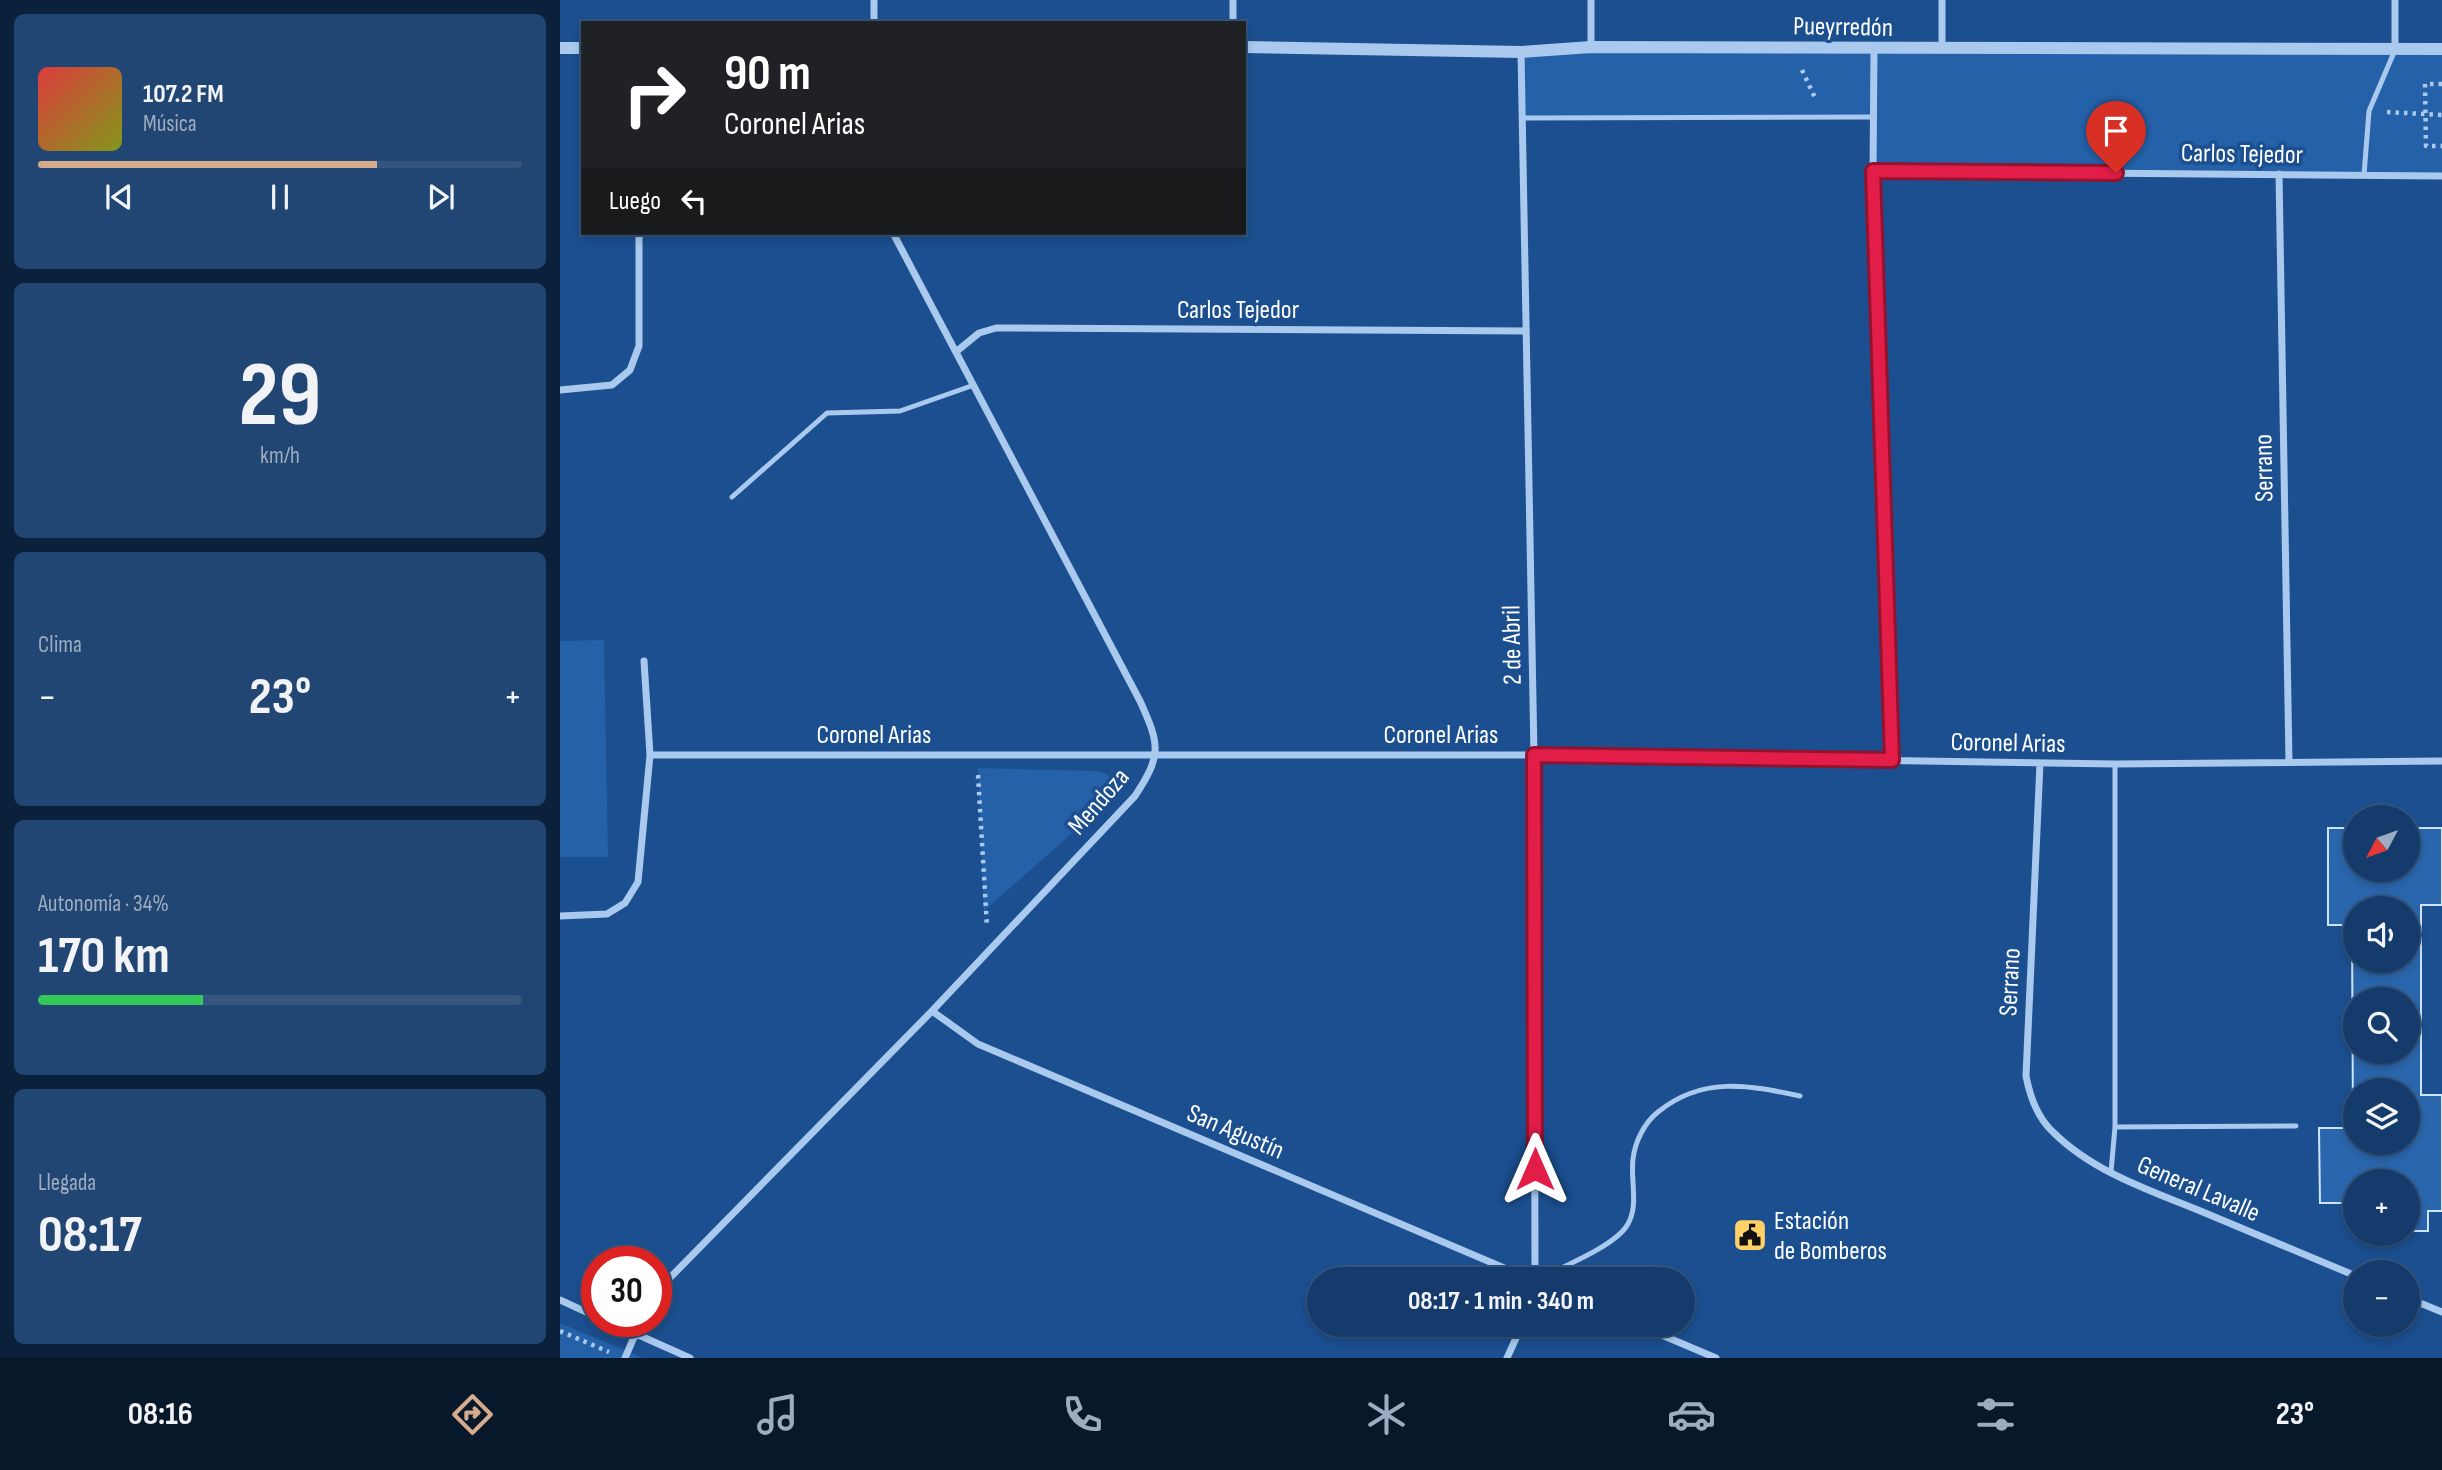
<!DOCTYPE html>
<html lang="es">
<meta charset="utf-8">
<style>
body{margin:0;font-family:"Sofia Sans Condensed",sans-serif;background:#214673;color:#f1f3f6;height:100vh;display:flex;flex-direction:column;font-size:26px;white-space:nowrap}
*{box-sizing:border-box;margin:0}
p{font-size:23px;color:#9dadc1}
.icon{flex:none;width:38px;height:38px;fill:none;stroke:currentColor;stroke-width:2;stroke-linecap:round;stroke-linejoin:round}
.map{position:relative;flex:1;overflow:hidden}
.sheet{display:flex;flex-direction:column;gap:14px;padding:14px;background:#0b203b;width:560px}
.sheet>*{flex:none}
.top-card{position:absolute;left:21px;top:21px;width:665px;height:214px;border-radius:0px;box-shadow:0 4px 10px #0003,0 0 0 2px #33557e;background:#202124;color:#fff;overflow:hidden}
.needle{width:46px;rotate:229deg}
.tools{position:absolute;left:1783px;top:805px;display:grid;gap:14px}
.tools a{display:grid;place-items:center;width:77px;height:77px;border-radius:50%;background:#143b6b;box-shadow:0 4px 10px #0003,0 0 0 2px #33557e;font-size:35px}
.speed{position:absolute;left:21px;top:1246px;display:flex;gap:14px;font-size:35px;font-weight:700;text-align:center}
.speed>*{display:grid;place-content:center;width:91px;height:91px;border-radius:50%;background:#143b6b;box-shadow:0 4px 10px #0003,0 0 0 2px #33557e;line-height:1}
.speed .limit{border:10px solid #d22;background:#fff;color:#111}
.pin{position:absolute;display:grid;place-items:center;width:60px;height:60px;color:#fff;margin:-72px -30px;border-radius:50% 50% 50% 0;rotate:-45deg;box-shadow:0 0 7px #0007}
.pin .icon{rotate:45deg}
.me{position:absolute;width:77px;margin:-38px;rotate:0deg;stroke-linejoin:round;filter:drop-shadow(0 0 5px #0008)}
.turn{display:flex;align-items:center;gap:24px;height:147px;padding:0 28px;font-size:32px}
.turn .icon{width:91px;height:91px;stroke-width:2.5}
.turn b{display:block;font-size:49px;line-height:60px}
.then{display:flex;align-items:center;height:66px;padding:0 28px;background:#0003;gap:14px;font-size:26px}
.big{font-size:52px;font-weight:700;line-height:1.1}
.sheet .tile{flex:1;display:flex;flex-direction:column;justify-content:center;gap:10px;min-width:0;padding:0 24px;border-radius:10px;background:#214673}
.sheet .dial{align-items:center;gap:0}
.dial b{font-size:91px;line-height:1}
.song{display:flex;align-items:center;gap:21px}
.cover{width:84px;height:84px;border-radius:10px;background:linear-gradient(135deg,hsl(0 70% 55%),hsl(70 70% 35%))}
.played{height:7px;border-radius:4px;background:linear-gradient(90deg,#d6ab8b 70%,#33557e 70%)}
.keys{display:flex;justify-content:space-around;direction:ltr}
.heat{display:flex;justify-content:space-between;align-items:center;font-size:38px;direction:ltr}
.charge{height:10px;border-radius:5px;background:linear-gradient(90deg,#34c759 34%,#33557e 0)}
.trip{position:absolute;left:747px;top:1267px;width:388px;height:70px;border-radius:35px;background:#143b6b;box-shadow:0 4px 10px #0003,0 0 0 2px #33557e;font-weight:700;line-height:70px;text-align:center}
.menu{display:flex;height:112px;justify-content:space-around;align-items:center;background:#08182b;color:#9dadc1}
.menu .icon{width:49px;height:49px}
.menu .selected{color:#d6ab8b}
.menu b{font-size:32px;color:#f1f3f6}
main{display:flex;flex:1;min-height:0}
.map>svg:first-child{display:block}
.green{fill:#2461a8}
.building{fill:#2a66ad;stroke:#cfe3fa;stroke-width:2;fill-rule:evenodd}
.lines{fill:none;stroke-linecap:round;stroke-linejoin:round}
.path{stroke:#a9c9ee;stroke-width:4.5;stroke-dasharray:3.5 5;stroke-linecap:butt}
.service{stroke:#a9c9ee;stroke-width:5}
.minor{stroke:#a9c9ee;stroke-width:7}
.tertiary{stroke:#a9c9ee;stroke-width:12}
.route-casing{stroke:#92132f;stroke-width:18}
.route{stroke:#e11d48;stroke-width:12}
.labels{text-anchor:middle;stroke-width:7;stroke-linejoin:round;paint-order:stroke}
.street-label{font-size:26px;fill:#fff;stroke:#1b4f8f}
.poi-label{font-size:26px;fill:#fff;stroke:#1b4f8f;text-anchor:start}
</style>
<main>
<section class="sheet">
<div class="tile">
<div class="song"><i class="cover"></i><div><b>107.2 FM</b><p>Música</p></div></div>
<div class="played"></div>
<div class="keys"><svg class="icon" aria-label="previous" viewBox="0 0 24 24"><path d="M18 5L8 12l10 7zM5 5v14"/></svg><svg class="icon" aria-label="pause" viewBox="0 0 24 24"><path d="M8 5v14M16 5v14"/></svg><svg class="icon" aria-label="next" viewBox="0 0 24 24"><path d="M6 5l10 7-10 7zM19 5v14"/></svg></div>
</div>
<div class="tile dial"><b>29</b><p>km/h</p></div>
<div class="tile"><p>Clima</p>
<div class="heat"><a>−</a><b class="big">23°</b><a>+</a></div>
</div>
<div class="tile"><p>Autonomía · 34%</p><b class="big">170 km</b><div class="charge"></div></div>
<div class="tile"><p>Llegada</p><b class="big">08:17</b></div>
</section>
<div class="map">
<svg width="1882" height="1358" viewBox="0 0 1882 1358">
<rect width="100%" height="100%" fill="#1b4f8f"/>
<!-- green -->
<path class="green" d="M1882 50V176L1313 171V117L964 118 961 52Z
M44 640 48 857H0V641Z
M418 768 534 771 545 773 554 781 555 791 544 805 424 911Z
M0 1323 83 1358H0Z"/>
<!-- building -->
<path class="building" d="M1768 828H1796V870H1848V828H1882V905H1861V1095H1882V1211H1868V1231H1848V1181H1796V1203H1760L1759 1128H1793L1792 925H1768ZM1796 908H1848V961H1796ZM1796 999H1848V1052H1796ZM1796 1090H1848V1143H1796Z"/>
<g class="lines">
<!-- path -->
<path class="path" d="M1242 70 1256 100
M1882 84H1865L1866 146H1882
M1827 112 1882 115
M418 775 427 927
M0 1331 49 1352"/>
<!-- service -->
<path class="service" d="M964 118 1313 117
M1804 175 1809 111 1835 50
M172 497 267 413 340 411 414 385
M1555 764V1127L1736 1126
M1551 1172 1555 1127
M979 1279C1002 1267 1052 1247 1066 1227 1080 1207 1070 1181 1073 1159 1075 1142 1084 1123 1098 1112 1142 1076 1188 1085 1240 1096"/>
<!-- minor -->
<path class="minor" d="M1031 0V47
M314 23V0
M673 23V0
M1382 48V0
M1835 49V0
M1314 50 1313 171 1332 760
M961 52 974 755 975 1279
M1313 171 1882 176
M1719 174 1729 762
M397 351 419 333 436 328 966 331
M0 390 52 385 70 370 79 346V233
M90 755H974L1555 764 1882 761
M1480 763 1466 1076C1470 1097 1477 1117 1493 1132 1532 1171 1588 1190 1638 1210 1690 1232 1743 1254 1796 1276
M0 916 47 914 65 903 78 882 90 755 84 661
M372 1011 418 1044 970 1279
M96 1292 372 1011 575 796C602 755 600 745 580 701L333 233
M1848 1298 1882 1312
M0 1300 37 1317
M47 1321 130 1358
M1078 1325 1156 1358
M65 1358 81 1321
M947 1358 962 1325"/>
<!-- tertiary -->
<path class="tertiary" d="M684 47 961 52 1031 47 1882 49
M0 48H23"/>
</g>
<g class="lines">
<!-- route casing -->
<g class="route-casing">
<path id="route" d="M975 1169 974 755 1332 760 1313 171 1556 173"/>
</g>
<!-- route -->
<use href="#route" class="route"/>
</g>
<!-- icons -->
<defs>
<g id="civic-square" transform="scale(1.75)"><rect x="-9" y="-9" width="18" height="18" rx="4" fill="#ffd166" stroke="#1b4f8f"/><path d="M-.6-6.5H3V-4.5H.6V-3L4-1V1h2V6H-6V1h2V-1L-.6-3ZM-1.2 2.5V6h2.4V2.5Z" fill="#111"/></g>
</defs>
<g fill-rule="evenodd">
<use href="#civic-square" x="1190" y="1235"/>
</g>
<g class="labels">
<!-- street labels -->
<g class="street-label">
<text transform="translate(1283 26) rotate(1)" y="9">Pueyrredón</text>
<text transform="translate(1682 153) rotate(1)" y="9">Carlos Tejedor</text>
<text x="678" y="318">Carlos Tejedor</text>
<text transform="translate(1703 468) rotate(-91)" y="9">Serrano</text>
<text transform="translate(951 645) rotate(-91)" y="9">2 de Abril</text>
<text x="314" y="743">Coronel Arias</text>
<text x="881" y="743">Coronel Arias</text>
<text transform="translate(1448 742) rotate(1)" y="9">Coronel Arias</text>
<text transform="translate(538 801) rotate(-49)" y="9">Mendoza</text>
<text transform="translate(1449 982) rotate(-87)" y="9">Serrano</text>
<text transform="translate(676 1131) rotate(23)" y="9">San Agustín</text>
<text transform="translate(1639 1188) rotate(23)" y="9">General Lavalle</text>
</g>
<!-- poi labels -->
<g class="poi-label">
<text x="1214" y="1229">Estación<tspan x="1214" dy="30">de Bomberos</tspan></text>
</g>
</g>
</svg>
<div class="tools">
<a><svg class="needle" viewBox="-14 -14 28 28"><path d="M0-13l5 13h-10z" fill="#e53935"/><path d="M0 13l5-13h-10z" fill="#9dadc1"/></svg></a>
<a><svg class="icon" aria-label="sound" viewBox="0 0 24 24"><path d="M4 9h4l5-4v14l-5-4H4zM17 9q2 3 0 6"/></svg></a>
<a><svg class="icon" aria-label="search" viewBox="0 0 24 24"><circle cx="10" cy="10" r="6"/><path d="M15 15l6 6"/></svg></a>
<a><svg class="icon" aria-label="layers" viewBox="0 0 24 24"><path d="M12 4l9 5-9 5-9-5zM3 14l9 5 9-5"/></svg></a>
<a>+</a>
<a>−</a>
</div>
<div class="speed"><div class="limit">30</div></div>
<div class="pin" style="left:1556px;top:173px;background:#d93025"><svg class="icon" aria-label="arrive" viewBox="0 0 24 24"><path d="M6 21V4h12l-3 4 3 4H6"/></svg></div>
<svg class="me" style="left:975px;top:1169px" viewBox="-20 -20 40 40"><path d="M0-17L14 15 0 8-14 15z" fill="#e11d48" stroke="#fff" stroke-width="4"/></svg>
<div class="trip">08:17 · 1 min · 340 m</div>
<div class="top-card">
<div class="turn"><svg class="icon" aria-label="right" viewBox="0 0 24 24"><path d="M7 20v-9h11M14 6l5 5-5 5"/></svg><div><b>90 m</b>Coronel Arias</div></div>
<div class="then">Luego<svg class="icon" aria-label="left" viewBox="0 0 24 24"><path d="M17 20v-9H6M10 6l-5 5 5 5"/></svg></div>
</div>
</div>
</main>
<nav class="menu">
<b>08:16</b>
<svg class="icon selected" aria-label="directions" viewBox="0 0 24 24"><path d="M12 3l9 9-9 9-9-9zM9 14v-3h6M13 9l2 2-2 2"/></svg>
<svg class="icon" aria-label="music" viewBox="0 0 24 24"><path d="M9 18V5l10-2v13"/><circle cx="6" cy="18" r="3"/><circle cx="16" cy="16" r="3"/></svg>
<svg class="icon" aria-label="phone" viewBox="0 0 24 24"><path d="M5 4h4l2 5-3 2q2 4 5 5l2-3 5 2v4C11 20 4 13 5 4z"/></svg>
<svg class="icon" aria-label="climate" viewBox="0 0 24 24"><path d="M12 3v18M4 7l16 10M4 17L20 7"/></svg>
<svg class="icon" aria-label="car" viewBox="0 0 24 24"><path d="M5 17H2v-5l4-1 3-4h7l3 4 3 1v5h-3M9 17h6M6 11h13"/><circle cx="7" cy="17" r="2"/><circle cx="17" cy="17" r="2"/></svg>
<svg class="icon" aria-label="filters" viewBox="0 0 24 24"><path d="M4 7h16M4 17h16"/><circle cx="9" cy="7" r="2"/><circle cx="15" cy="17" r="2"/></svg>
<b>23°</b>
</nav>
